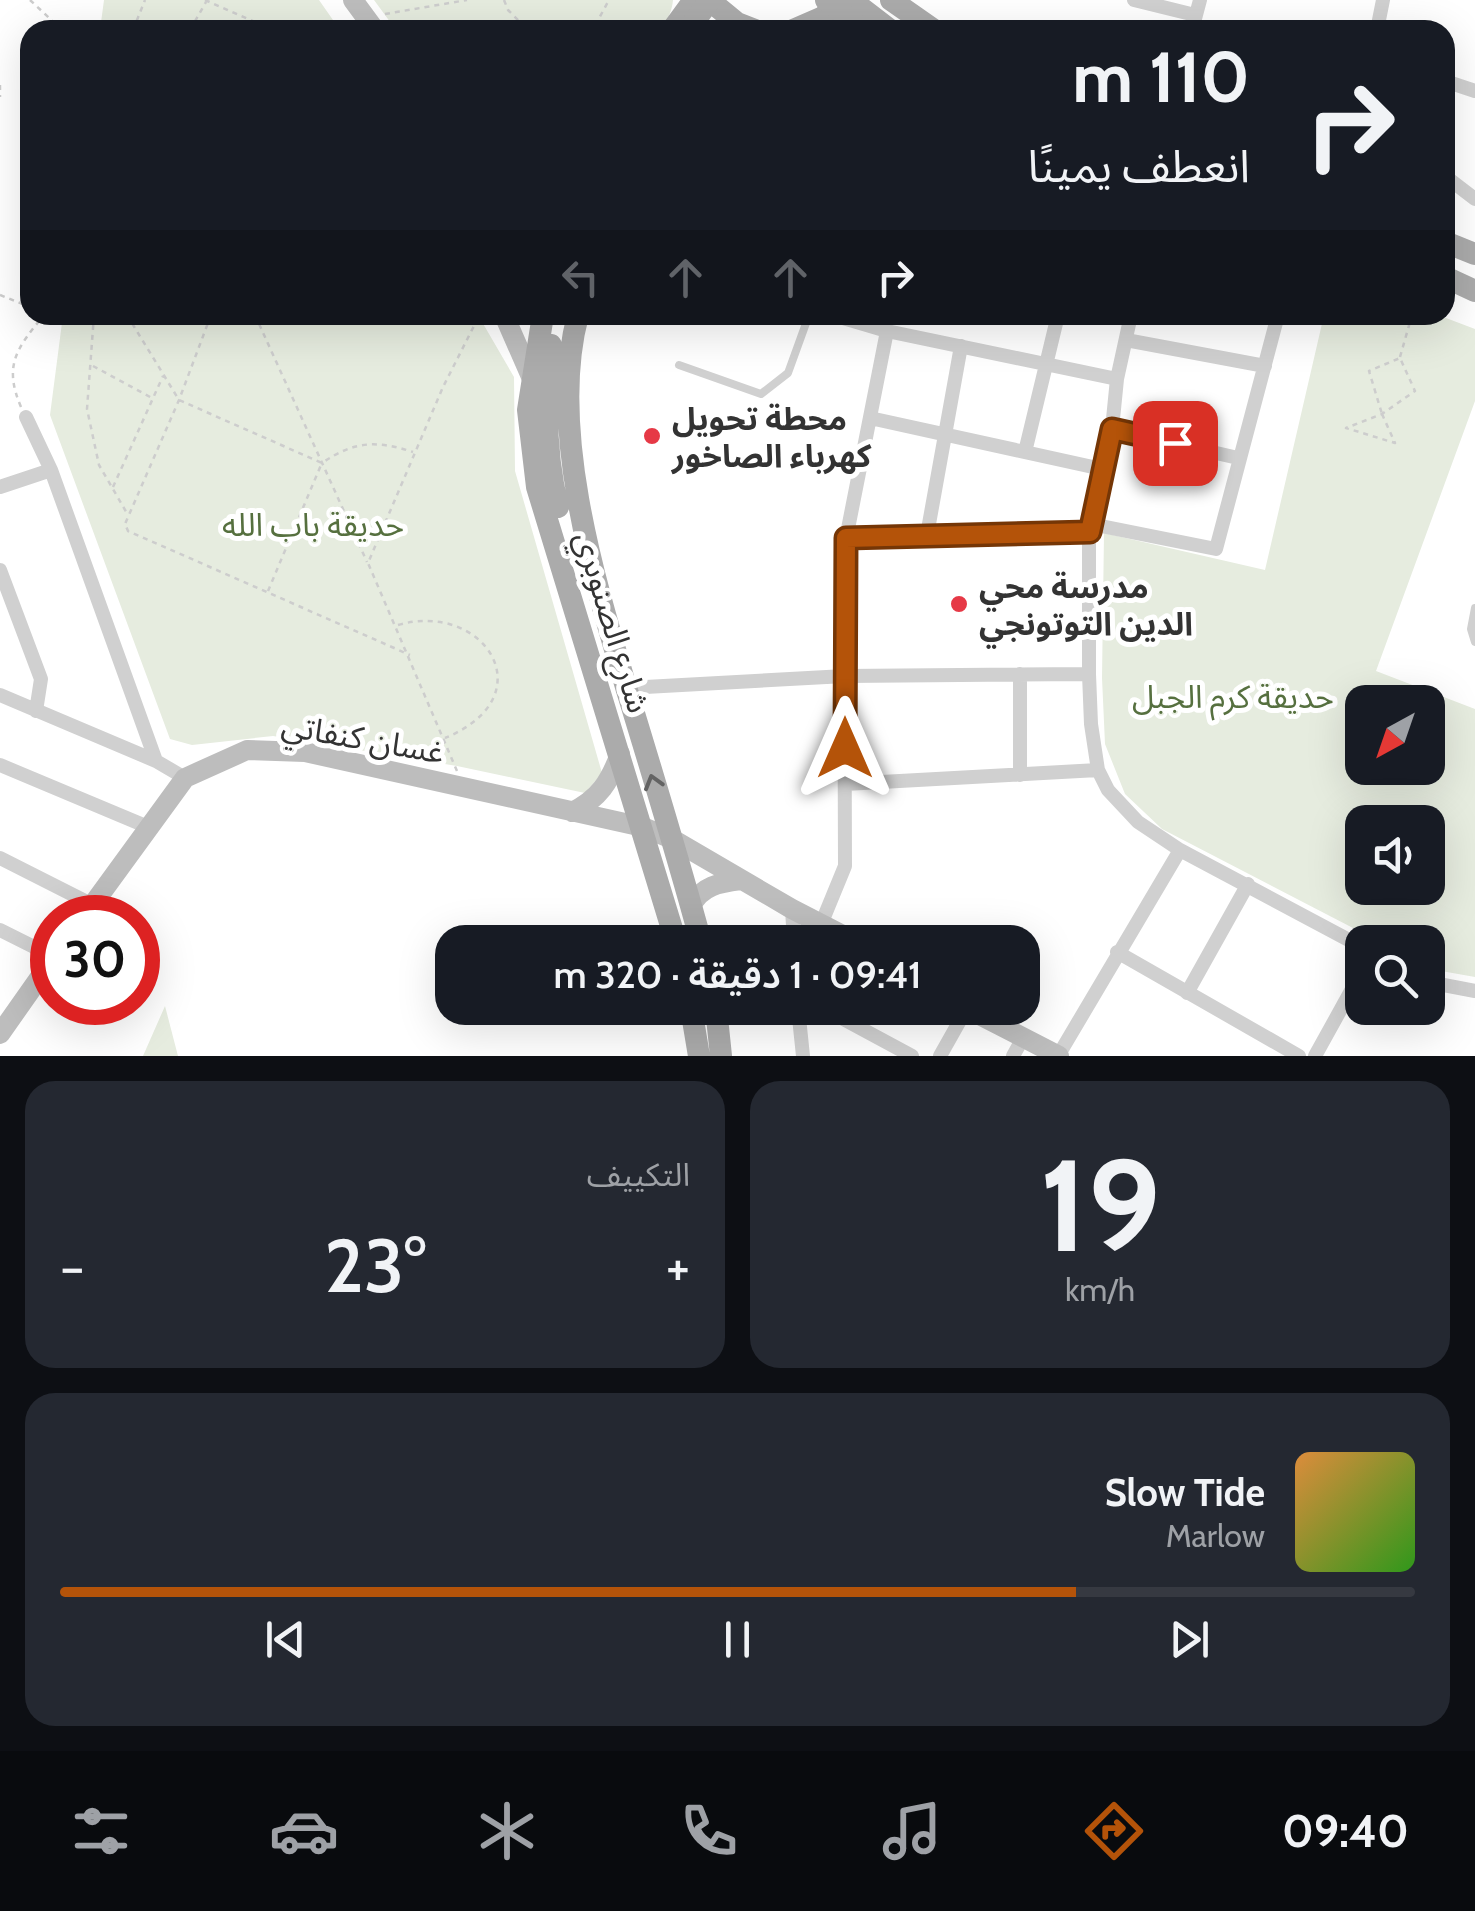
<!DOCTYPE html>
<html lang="ar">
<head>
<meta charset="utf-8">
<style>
  body { margin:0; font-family:Cabin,"Noto Sans Arabic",sans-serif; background:#242831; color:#f1f3f6; direction:rtl; height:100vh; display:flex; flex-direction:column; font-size:38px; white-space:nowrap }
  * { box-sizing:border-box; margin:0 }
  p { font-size:32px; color:#9ea1a6 }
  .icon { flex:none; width:55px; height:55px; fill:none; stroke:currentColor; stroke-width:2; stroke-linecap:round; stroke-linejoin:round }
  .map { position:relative; height:1056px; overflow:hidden; direction:ltr }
  .panel { display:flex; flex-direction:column; gap:25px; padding:25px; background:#0d0f14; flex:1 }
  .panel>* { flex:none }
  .banner { position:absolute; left:20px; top:20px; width:1435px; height:305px; border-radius:30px; box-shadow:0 10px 40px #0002; direction:rtl; background:#171b24; color:#f1f3f6; overflow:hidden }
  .needle { width:65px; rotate:220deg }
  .tools { position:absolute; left:1345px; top:685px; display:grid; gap:20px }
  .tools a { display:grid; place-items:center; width:100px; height:100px; border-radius:20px; background:#171b24; box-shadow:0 10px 40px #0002; font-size:50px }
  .speed { position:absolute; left:30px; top:895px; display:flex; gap:20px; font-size:50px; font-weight:700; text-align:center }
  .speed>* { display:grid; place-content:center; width:130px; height:130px; border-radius:50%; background:#171b24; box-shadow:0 10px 40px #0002; line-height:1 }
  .speed .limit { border:15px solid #d22; background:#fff; color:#111 }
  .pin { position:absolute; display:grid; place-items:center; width:85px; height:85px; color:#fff; margin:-42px; border-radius:20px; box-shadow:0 5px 15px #0006 }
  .me { position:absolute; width:110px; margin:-55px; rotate:0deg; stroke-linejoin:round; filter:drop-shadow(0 0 8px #0008) }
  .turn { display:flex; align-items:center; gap:35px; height:210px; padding:0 40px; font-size:45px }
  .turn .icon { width:130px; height:130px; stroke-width:2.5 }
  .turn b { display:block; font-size:70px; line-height:85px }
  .lanes { display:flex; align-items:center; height:95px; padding:0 40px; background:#0003; justify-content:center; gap:50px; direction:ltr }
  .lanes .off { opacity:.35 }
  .big { font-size:75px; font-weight:600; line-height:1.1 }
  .panel .card { flex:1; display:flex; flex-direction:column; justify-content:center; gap:15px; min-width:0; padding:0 35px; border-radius:30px; background:#242831 }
  .panel .dial { align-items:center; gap:0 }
  .dial b { font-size:130px; line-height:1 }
  .song { display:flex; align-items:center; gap:30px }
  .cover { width:120px; height:120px; border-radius:15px; background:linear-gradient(135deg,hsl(30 70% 55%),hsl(110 70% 35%)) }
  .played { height:10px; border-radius:5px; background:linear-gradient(90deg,#b45309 75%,#363941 75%) }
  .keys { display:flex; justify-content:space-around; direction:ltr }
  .heat { display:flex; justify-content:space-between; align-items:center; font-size:55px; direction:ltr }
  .panel .tiles { flex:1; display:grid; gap:25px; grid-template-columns:1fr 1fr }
  .card:last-child { grid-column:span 2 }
  .trip { position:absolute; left:435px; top:925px; width:605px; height:100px; border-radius:30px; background:#171b24; box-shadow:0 10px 40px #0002; font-weight:600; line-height:100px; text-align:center; direction:rtl }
  .menu { display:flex; height:160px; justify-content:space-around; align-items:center; background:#090b0e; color:#9ea1a6 }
  .menu .icon { width:70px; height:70px }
  .menu .current { color:#b45309 }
  .menu b { font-size:45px; color:#f1f3f6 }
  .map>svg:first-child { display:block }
  .green { fill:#e6ecdf; fill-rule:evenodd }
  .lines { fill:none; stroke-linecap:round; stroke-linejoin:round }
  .path { stroke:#cdcdcd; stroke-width:2.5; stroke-dasharray:5 5; stroke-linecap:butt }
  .lane { stroke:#d0d0d0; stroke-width:8 }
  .street { stroke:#d0d0d0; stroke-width:14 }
  .secondary { stroke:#bdbdbd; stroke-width:20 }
  .primary { stroke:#ababab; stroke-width:22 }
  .primary-bridge { stroke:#ababab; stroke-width:22 }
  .oneway { stroke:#636363 }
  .route-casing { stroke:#753606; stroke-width:25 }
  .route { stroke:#b45309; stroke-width:18 }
  .poi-dot { fill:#e63946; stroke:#fff; stroke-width:4 }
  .labels { text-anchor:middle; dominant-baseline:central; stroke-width:10; stroke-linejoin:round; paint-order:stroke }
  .poi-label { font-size:32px; font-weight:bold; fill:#333; stroke:#fff; text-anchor:start }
  .park-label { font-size:32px; fill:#56703f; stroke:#fff }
  .street-label { font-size:32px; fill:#333; stroke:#fff }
</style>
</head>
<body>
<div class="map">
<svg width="1475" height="1056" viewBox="0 0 1475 1056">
  <rect width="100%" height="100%" fill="#fff"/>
  <path class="green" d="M104,0H319L340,30H100Z
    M374,0H673C672,12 667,20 661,30H396Z
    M63,315H478L514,377L515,471L602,773L585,793L457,766L273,736L192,745L170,739L50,415Z
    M1324,315H1438L1475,329V401L1376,671L1475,709V977L1430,969L1428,942H1380L1162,829L1125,794L1105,744L1102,678L1104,533L1265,570ZM1362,702H1428V768H1362ZM1362,822H1428V888H1362Z
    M165,1006L178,1056H143Z"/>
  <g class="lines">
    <path class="path" d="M30,0L62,30
      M205,0L273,30
      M504,0L508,10L528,30
      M385,14L467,0
      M133,30L145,0
      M190,30L206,2
      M329,30L332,20
      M586,30L597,22L609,0
      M0,85V97
      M0,295L30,307
      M94,315L87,409L99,465L128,515
      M127,315L179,400L322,463C354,441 376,440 413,452
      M211,315L179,400L125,524L128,531L410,655
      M255,315L367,562
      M1400,357L1412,315
      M93,366L152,398
      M21,407C3,365 17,348 44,315
      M1382,414L1395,443L1346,428L1382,414L1415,391L1400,358L1369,371L1382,414
      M113,487L163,376
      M268,591L321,465
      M398,625C484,600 547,696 445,738
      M457,771L368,563L443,387L479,316L473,315"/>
    <path class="lane" d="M679,365L761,394L788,373L809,315
      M1475,608L1471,629L1475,642"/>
    <path class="street" d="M1134,0L1195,15
      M1192,30L1200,0
      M1377,30L1383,0
      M1445,81L1475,91
      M1445,176L1475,199
      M833,315L887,331L1117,379
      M1131,315L1117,379L1112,429L1089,532V674L1091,724L1098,770L1108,790L1138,822L1180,850L1362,947
      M1126,340L1265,366
      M26,417L51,470L156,761L185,778
      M870,418L1102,469
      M1112,429L1238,458
      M1025,452L1058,315
      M0,487L51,470
      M1091,524L1216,549L1278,315
      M927,535L961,346
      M846,538L1089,532
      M0,570L41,679L36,711
      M627,688L845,676L1089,674
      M0,695L156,761
      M0,765L148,827
      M1020,775V674
      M845,784L1098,770
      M0,858L93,905
      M792,909L794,942
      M822,922L845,866L844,549L887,331
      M0,930L52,956
      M1117,952L1299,1056
      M1428,982L1475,991
      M1187,993L1248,884
      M798,1008L803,1056
      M823,1008L912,1056
      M940,1056L967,1008
      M1013,1056L1023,1038
      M1058,1056L1180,850
      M1315,1056L1362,971"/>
    <path class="secondary" d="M353,0L375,30
      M504,315L532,379
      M572,812C599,799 610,781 620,754
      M691,906C702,885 720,883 742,880
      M83,918L185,778L247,750L305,752L643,827L672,839L792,909L856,942
      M966,1008L1059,1056
      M0,1034L52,960"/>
    <path class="primary" d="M709,0L737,23L755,30
      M851,0L890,30
      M891,0L934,30
      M672,30L694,0
      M793,30L823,17L841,0
      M1445,242L1475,254
      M1445,277L1475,291
      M543,315L528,410L537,487L676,942
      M578,315C548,427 594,579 626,687C652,772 678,857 701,942
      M551,345C545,398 545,456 558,507
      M691,1008L699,1056
      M716,1008L721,1056"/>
    <path class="primary-bridge" d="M826,0L863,30
      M688,30L710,0"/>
  </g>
  <defs><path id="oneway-chevron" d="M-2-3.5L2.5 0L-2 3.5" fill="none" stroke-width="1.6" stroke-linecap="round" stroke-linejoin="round" transform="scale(2.5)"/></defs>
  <use class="oneway" href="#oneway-chevron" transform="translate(653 782) rotate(-106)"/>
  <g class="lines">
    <defs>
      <path id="route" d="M845,748L846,538L1090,532L1112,429L1175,443"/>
    </defs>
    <use href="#route" class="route-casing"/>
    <use href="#route" class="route"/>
  </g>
  <g class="poi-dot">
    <circle cx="652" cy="436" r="10"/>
    <circle cx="959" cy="604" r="10"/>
  </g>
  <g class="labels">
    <g class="poi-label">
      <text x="672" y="418">محطة تحويل<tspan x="672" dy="37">كهرباء الصاخور</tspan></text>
      <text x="979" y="586">مدرسة محي<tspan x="979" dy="37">الدين التوتونجي</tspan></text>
    </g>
    <g class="park-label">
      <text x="313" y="524">حديقة باب الله</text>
      <text x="1233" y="696">حديقة كرم الجبل</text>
    </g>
    <g class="street-label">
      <text transform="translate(613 622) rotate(73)">شارع الصنوبري</text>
      <text transform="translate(363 738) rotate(10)">غسان كنفاتي</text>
    </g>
  </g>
</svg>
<div class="tools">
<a><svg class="needle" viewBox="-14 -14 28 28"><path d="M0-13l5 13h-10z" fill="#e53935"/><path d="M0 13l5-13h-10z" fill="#9ea1a6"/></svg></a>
<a><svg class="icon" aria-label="sound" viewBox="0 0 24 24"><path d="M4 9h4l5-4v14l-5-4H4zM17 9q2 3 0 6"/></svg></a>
<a><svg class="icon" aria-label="search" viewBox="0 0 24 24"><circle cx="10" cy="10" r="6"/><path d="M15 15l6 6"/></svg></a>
</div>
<div class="speed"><div class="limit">30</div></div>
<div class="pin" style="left:1175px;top:443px;background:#d93025"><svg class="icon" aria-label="arrive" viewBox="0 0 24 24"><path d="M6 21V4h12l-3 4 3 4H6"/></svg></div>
<svg class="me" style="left:845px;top:748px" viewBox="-20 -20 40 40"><path d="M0-17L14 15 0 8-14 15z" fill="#b45309" stroke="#fff" stroke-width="4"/></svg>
<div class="trip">09:41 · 1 دقيقة · 320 m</div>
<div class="banner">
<div class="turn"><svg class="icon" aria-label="right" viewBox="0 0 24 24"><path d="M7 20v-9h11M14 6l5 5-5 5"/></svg><div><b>110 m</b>انعطف يمينًا</div></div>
<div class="lanes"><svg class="icon off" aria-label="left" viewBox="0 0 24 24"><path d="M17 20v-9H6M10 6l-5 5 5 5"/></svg><svg class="icon off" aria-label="ahead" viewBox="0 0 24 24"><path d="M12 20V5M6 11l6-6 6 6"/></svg><svg class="icon off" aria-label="ahead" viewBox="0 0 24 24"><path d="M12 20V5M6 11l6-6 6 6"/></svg><svg class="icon" aria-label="right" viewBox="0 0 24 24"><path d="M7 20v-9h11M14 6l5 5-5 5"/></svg></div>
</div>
</div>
<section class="panel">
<div class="tiles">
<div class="card dial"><b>19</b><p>km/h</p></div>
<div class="card"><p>التكييف</p>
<div class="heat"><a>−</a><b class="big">23°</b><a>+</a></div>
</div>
<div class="card">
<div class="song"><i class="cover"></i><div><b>Slow Tide</b><p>Marlow</p></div></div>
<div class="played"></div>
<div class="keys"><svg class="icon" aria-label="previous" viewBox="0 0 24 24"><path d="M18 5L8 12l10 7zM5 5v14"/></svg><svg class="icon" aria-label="pause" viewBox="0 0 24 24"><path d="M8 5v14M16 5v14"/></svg><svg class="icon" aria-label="next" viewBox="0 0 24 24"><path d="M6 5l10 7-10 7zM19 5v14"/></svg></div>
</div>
</div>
</section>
<nav class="menu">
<b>09:40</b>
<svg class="icon current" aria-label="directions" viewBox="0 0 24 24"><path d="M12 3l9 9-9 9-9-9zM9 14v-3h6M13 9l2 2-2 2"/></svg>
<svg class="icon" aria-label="music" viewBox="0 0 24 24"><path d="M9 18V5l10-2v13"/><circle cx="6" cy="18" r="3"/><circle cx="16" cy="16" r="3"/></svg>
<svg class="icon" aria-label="phone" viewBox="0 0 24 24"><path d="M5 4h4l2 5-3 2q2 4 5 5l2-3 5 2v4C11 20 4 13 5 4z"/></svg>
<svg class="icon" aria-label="climate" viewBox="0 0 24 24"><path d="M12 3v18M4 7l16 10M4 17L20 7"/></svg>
<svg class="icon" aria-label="car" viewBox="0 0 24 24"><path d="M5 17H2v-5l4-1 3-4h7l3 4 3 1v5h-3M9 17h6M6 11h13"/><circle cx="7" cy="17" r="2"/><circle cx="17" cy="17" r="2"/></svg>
<svg class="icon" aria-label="filters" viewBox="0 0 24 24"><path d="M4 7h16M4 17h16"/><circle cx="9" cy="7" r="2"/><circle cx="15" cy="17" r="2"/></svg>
</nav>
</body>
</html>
